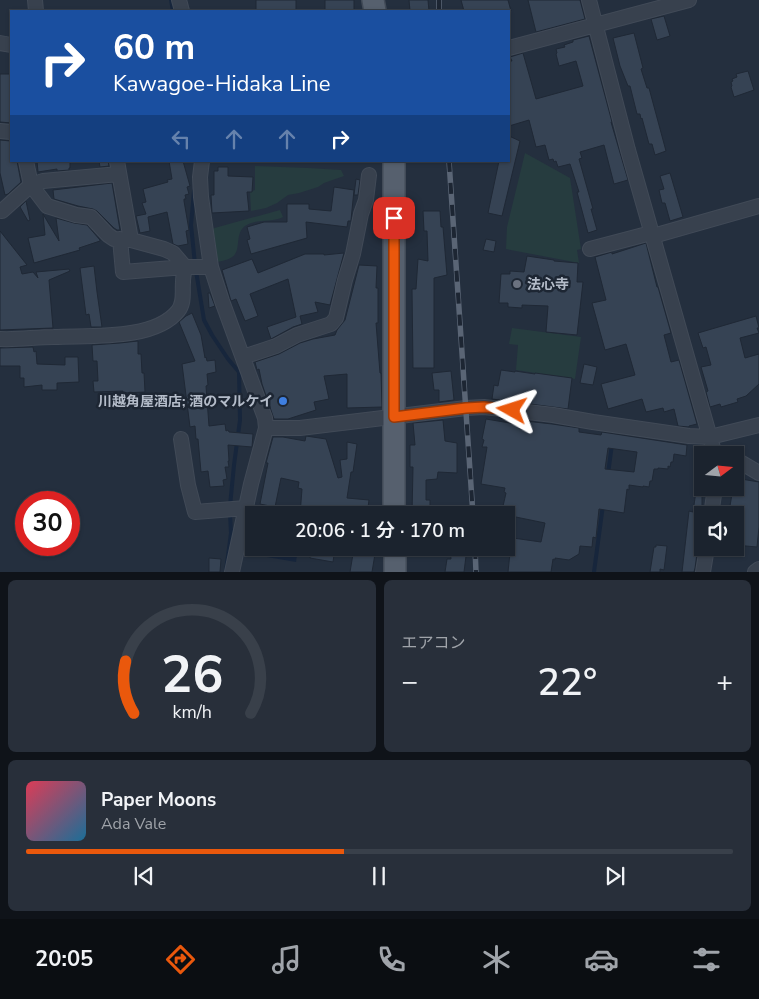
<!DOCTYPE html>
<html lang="ja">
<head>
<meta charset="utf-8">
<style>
  body { margin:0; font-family:"Nunito Sans","Noto Sans JP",sans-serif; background:#282f3a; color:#f1f3f6; height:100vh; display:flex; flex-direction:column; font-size:19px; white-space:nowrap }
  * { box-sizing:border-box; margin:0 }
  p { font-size:16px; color:#a0a4aa }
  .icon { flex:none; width:28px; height:28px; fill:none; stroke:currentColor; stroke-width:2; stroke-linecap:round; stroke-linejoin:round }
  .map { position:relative; height:572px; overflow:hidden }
  .sheet { display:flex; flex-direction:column; gap:8px; padding:8px; background:#0f1319; flex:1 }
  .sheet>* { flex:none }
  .banner { position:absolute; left:10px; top:10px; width:500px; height:152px; border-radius:0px; box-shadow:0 1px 4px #0004,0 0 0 1px #39404a; background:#1a4fa0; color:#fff; overflow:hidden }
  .needle { width:32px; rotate:74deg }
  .fabs { position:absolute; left:694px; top:446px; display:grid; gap:10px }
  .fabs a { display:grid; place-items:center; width:50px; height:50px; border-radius:0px; background:#1b232e; box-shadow:0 1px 4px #0004,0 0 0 1px #39404a; font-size:25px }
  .speed { position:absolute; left:15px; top:491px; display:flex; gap:10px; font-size:25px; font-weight:700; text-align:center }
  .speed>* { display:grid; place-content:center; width:65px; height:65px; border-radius:50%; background:#1b232e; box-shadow:0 1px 4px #0004,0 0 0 1px #39404a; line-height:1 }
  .speed .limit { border:8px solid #d22; background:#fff; color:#111 }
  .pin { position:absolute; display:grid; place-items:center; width:42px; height:42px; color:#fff; margin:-21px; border-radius:10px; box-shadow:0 2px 8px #0006 }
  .me { position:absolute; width:55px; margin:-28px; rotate:276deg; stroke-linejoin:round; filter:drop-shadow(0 0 4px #0008) }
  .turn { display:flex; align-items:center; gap:18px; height:105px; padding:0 20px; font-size:22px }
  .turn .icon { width:65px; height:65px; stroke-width:2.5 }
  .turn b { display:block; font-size:35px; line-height:42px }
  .lanes { display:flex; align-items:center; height:48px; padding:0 20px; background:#0003; justify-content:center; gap:25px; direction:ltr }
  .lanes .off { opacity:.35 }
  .big { font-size:38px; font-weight:600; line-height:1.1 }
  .sheet .card { flex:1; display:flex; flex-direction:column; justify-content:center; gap:8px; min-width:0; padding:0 18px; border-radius:8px; background:#282f3a }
  .sheet .dial { align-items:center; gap:0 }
  .dial svg { height:130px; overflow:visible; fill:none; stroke:#39404a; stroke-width:7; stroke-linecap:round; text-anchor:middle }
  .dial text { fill:#f1f3f6; stroke:none }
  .song { display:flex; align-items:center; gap:15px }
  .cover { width:60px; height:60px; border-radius:8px; background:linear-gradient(135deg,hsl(350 70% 55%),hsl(200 70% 35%)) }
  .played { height:5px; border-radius:2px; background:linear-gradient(90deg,#ea580c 45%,#39404a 45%) }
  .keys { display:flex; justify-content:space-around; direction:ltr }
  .heat { display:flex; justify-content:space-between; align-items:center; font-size:28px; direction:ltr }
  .sheet .tiles { flex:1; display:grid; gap:8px; grid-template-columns:1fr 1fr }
  .card:last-child { grid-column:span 2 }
  .trip { position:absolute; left:245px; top:506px; width:270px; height:50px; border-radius:0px; background:#1b232e; box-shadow:0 1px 4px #0004,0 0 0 1px #39404a; font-weight:600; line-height:50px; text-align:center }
  .dock { display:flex; height:80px; justify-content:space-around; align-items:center; background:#0b0e12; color:#a0a4aa }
  .dock .icon { width:35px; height:35px }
  .dock .active { color:#ea580c }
  .dock b { font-size:22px; color:#f1f3f6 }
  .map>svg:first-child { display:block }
  .green { fill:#263c3f }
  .water { fill:#17263c }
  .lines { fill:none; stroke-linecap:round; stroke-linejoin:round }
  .stream { stroke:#17263c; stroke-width:4 }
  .building { fill:#364354; stroke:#1f2835; fill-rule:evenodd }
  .street-casing { stroke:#414a57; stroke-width:16 }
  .primary-casing { stroke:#414a57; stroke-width:24 }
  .street { stroke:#38414e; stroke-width:14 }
  .primary { stroke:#56606e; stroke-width:21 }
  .rail-casing { stroke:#5a6575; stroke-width:5.5 }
  .rail { stroke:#1d2633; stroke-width:4; stroke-dasharray:11; stroke-linecap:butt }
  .route-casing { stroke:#983908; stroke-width:12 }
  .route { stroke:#ea580c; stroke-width:9 }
  .worship-dot { fill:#6b7280; stroke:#1d2633; stroke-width:2 }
  .shop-dot { fill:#3f7fe0; stroke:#1d2633; stroke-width:2 }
  .labels { text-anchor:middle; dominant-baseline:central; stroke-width:5; stroke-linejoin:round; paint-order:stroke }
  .poi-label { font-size:14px; font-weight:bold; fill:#b4bcc9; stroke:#1d2633; text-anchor:start }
</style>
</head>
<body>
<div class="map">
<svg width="759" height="572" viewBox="0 0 759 572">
  <rect width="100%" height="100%" fill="#242f3e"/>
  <path class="green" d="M525,153L570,178L581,249L577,250L579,263L506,249L507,227Z
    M255,166L308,168L341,170L344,176L324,183L318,187L299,193L288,195L277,203L266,208L251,211L250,192L255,190Z
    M280,210L283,217C272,223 256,218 245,226C234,234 242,251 232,257C228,260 222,261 217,262L211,229Z
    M512,328L581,337L575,379L516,370L518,345L509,344Z"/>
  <path class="water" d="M253,535H254V548H298L296,562L249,554Z"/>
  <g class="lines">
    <path class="stream" d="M171,0L173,11
      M194,191L191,225L195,264
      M196,271L204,320L212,335L228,359L239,372L240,420L234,465L230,506
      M608,474L612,444
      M226,571L231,533L230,513
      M594,572L603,505"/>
  </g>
  <path class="building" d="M256,0H296V11H256Z
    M325,0H354V10H325Z
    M409,0H428L429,11H410Z
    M461,0H508L511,11H464Z
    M528,0H580L585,19L536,32Z
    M664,16L670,36L657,40L651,19Z
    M634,33L643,68L641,69L647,88H649L666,151L655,155L652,144H649L642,118L641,119L640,114H637L630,86H628L620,66L613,38Z
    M589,36L612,122H611L628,180L614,184L604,145L580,152L582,158L579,159L593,209H591L597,230L588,233L577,192H579L570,164L558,167L556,161L554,162L553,159L549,160L545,145L536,147L529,120L509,126V61H512L510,57L523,53L536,99L583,86L576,61L559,66L556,54L557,53L556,49L565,47L564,45L573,42V40Z
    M748,71L754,90L734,97L731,87L732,86L731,82L733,81L732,79L737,77L736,74Z
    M0,74H11V123L0,122Z
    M509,136L520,141L502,216L488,213L499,161H509Z
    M0,140L11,141V161H17L21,182L8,194L5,195L0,173Z
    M37,161H70V168H69V170L57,171V169L38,172Z
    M99,161H108L109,166L100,167Z
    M169,161H183L190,186L187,187L189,194L185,195L186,199H184V201L189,230L186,231L188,244L178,246L173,244L167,212L148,217L150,231L140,233L136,216L146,214L142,203L146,202L143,189L168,182L167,180L172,179Z
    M218,167H228V176L253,177L252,192H247L249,211L212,213L211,195H214V171H218Z
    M670,173L683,217L670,221L665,203H662L659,190L664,189L660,176Z
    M356,179L360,180L358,195H354Z
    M112,183L120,230H117L114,228L97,211L93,209L78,206L54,199L53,190Z
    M334,187L354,190L351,220V221H348L347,227L306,222L307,238L251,254L247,240L250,239L247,227L264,222H287V204H309V209L331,211Z
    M26,201L30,220L28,221L20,207Z
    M423,211H440L441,227H443L447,275L434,278V368H413L412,289H416L418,259L428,261L427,231H424Z
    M43,214L59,241L56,218L74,223L87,225L100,240V241L79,248L80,250L34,263L28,238L45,235Z
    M0,231L27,265L20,267L22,274L33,272L38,278L36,272L69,269L70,271L49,280L53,328L0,330Z
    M486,239L496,241L494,252L483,250Z
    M646,243L657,287H658L671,333L664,335L671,362L679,360L697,424L689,426V427L678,426L674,409L664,412L663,408L646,412L642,399L608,409L601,384L635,375L626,344L605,350L592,303L606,300L595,257L612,252V254Z
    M344,253L330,305L315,302L318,312L300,316L302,324L293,327L271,339L267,327L296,317L288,279L250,294L258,316L245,321L236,299L231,301L222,270L252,259L258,273L305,254H324V255Z
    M527,256L554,260V261L578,263L577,282H583L577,335L546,332L548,306L522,305V308L508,307V303H499L501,274H510V271L524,272Z
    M359,265L377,266L376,288H378V323H376L380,373H381L382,407L347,408V374L324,376L329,399L314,402L316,410L288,419H274L262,384L259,369L257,370L255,362L279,354L300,343L313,339L335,335L337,330L345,320Z
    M94,266L97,292L102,327H91L89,314L86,315L80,268Z
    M208,293H210L215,306L209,308Z
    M192,313L201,335L205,358L206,357L207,361L215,360L216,372L207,374L208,385L206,386L209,426L225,424L226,431L228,430L229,432L253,434L252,447L228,445L229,461H228L229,467H225L227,479L223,480L224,486L210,487L208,471L201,472L198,439H196L195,426L190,427L182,364L195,361L179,322L186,316Z
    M756,316L759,328H757L759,333L740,338L745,358L759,354V384L746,396L737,399L738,402L721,407L720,404L710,407L706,392L708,391L701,367L711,365L706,347L703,348L698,333Z
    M138,341V354H141L142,373H144L145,392L123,393V391L94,392L93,381H98L97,361H93L92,345L120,343Z
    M33,347L34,352L36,351L37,364L65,365V357H78L79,382L57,383V390H42V385L24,387V378H20V366H0V348Z
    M584,364L597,367L593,385L580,383Z
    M501,370L515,372V371L535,374V373L572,378L568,409L492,399L494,385L498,386Z
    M451,371L454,400L439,402V390H434L432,373Z
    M486,419L516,424V420L552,424L579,428V432L601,435L602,432L687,445L686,456L674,454L673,462H671L670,467L668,466V469L658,468V469H654L652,481H650L649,487L643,486V487L629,485V490L627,489L624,513L599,509L596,538L593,537L592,547L580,546L579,554L569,560L555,558V560L553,559L551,572H508L510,553H507L506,537L541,542L545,523L506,515H501L506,493L504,492L505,488L481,484L487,447H482L484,440L482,439ZM608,448L637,452L634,472L605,469Z
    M443,420L445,441L457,443V473L438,472L437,479L426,480V500H430V515H412L413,467H410V445H415L413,423Z
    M306,436L326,439L338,478L342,477L340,460L347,459V442L357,444L353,472H351L347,498L369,500L367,515H300L302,489L298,488L299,482L281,478L275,507L260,504L268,463H266L273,437H283L305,441Z
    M735,478L759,482V527L757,547L735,545V513L729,512L733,488H735Z
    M696,491H702V517L695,568L694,572H682L689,511L693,512Z
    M656,545L667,546L664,570L660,569V572H650L654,547H656Z
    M311,548H335L333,562L310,558Z
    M354,548H376L372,572H350Z
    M450,548H465L466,556L464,572H445L447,559H451Z
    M209,558L221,559L220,572H209Z"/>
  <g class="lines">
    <defs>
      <path id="street" d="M35,0L36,11
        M179,0L182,11
        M589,0L628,150L715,455
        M0,43L11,45
        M509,48L689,0
        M0,131L11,132
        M26,161L31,185L47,206L76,215L91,217L108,235L114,239L131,240L164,249L173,253L185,267
        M117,161L131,240
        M202,161L200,177L201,197L211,267L222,301L265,418L266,428L251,484L232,572
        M2,211L31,185L43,181L119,174
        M653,236L759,206
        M120,239L123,272L185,267
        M590,249L651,233
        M0,339C18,340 36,337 54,337C88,335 154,341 178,311C185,302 182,292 183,282C183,277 184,272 185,267H211
        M243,357L276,346L297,335L331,324L336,318L345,280L353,254L361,214L366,200L369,175
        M266,428H300L466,408L484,407L553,415L593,422L689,436L710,437L759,425
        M181,439L188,485L195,512L246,508
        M735,459L759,473
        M711,515L715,488
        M703,572L707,548
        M755,572L759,569"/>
      <path id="primary" d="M373,0L375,11
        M394,161V515
        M395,548V572"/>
    </defs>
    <use href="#street" class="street-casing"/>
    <use href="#primary" class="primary-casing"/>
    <use href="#street" class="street"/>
    <use href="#primary" class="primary"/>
    <defs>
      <path id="rail" d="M439,0V11
        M449,161L473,515
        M475,548L476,572"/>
    </defs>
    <use href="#rail" class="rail-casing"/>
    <use href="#rail" class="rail"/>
  </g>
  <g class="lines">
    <defs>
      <path id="route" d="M394,218V417L466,408L484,407L512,410"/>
    </defs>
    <use href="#route" class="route-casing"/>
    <use href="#route" class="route"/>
  </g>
  <circle class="worship-dot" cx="517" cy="284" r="5"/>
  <circle class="shop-dot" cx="283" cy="401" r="5"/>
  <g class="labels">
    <g class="poi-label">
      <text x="527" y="284">法心寺</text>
      <text x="273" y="401" text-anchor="end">川越角屋酒店; 酒のマルケイ</text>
    </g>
  </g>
</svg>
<div class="fabs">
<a><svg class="needle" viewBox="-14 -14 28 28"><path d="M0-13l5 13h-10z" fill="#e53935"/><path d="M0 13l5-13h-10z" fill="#a0a4aa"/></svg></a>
<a><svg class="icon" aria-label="sound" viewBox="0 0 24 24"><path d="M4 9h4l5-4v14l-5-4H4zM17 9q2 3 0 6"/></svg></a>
</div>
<div class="speed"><div class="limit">30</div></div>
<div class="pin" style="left:394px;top:218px;background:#d93025"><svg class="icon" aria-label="arrive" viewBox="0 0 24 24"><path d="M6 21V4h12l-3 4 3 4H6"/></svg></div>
<svg class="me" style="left:512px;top:410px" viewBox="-20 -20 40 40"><path d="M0-17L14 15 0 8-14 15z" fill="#ea580c" stroke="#fff" stroke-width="4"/></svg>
<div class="trip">20:06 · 1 分 · 170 m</div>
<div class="banner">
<div class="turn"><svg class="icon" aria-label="right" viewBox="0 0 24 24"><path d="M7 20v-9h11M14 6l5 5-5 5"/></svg><div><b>60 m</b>Kawagoe-Hidaka Line</div></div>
<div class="lanes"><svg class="icon off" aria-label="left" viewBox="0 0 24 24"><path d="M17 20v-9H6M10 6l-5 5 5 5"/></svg><svg class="icon off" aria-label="ahead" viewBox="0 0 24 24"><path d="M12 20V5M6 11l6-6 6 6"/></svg><svg class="icon off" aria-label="ahead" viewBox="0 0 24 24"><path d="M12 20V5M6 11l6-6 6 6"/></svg><svg class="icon" aria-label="right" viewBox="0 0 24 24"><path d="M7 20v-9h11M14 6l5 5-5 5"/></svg></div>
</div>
</div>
<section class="sheet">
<div class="tiles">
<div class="card dial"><svg viewBox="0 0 100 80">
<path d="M14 69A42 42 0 1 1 86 69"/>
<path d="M14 69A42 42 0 0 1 9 37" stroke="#ea580c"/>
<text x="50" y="56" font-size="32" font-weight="700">26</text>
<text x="50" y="72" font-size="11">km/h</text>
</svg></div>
<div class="card"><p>エアコン</p>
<div class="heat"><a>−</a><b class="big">22°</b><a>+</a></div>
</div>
<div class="card">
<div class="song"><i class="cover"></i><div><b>Paper Moons</b><p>Ada Vale</p></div></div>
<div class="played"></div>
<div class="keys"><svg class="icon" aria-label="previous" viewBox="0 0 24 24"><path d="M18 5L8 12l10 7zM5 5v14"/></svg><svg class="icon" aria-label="pause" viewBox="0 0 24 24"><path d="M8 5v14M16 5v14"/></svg><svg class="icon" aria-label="next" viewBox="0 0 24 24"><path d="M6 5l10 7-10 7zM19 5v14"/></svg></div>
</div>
</div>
</section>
<nav class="dock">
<b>20:05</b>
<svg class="icon active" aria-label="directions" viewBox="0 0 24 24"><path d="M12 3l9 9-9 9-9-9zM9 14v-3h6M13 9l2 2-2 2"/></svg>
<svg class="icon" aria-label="music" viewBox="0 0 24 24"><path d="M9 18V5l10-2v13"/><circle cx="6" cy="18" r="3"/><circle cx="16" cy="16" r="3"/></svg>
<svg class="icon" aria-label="phone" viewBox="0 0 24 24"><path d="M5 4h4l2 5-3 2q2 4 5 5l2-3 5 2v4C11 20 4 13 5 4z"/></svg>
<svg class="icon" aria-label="climate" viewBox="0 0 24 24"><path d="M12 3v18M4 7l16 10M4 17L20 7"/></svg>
<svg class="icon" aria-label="car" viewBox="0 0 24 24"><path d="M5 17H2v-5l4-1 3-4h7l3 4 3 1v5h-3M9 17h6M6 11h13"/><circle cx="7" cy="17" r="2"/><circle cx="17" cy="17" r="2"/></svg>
<svg class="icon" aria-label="filters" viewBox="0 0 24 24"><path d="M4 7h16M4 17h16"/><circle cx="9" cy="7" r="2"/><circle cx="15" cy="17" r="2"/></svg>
</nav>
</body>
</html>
